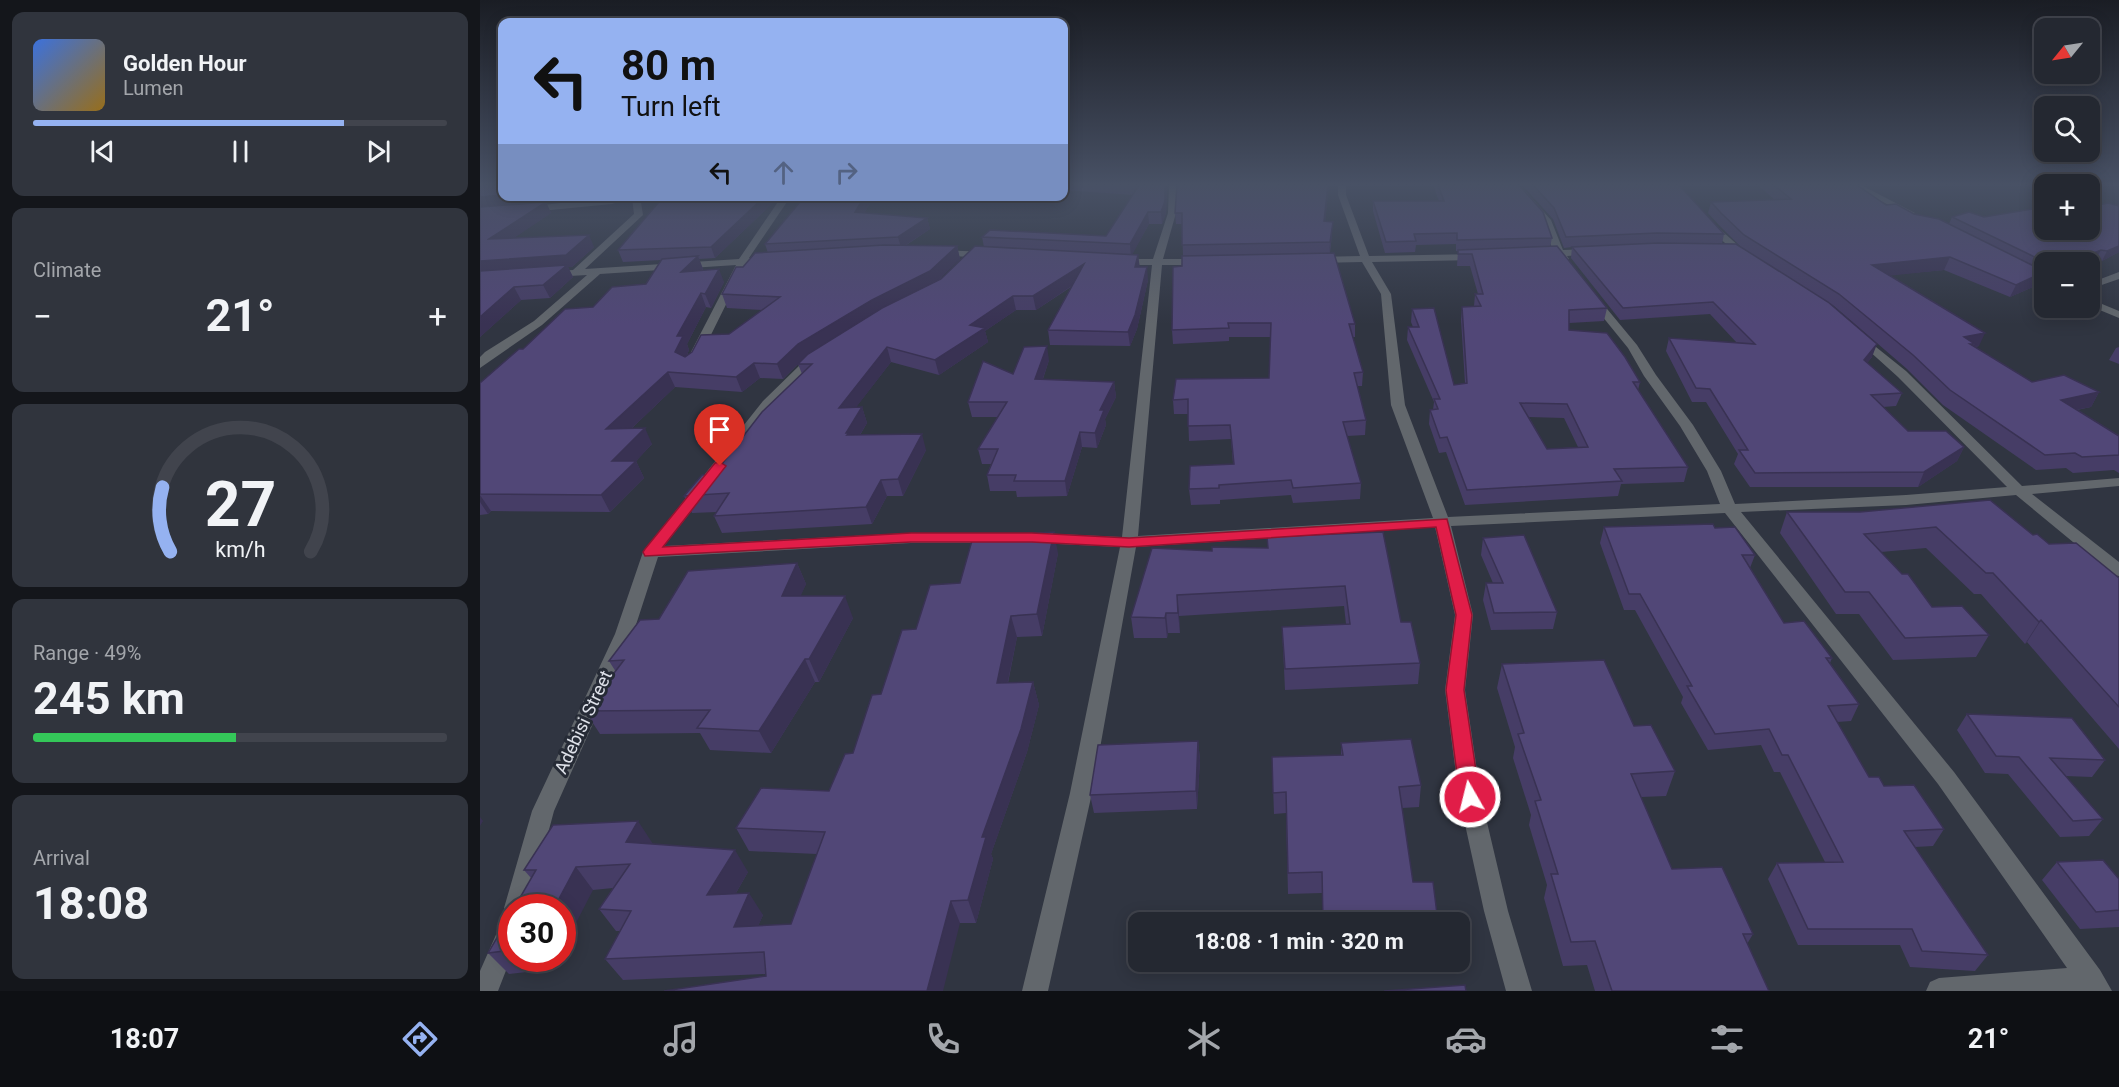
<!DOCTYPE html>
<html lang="en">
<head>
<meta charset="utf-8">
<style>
  body { margin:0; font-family:Roboto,sans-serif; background:#30343d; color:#f1f3f6; height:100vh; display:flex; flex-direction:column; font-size:22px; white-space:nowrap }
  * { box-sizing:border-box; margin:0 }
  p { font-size:20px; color:#a3a6ab }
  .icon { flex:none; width:33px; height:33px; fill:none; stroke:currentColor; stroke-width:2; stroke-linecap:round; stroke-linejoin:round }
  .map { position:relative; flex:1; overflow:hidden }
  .panel { display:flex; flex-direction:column; gap:12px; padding:12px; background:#14161b; width:480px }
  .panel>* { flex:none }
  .banner { position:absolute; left:18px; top:18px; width:570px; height:183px; border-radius:12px; box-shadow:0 3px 15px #0003,0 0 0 2px #41444d; background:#95b2f1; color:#111; overflow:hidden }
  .needle { width:39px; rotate:240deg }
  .buttons { position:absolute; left:1554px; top:18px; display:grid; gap:12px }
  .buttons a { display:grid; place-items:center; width:66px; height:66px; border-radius:12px; background:#242831; box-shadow:0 3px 15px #0003,0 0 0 2px #41444d; font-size:30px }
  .speed { position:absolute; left:18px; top:894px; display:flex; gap:12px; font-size:30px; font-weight:700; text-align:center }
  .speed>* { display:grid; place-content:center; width:78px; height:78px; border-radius:50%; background:#242831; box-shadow:0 3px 15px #0003,0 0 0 2px #41444d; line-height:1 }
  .speed .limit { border:9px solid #d22; background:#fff; color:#111 }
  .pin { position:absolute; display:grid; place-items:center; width:51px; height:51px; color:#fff; margin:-62px -26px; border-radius:50% 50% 50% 0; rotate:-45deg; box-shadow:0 0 6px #0007 }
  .pin .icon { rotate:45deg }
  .me { position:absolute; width:66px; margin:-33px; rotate:352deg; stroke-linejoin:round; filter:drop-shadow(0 0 4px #0008) }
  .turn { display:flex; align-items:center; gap:21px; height:126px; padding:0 24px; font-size:27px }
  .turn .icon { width:78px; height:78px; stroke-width:2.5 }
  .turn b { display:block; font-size:42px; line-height:51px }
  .lanes { display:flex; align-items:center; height:57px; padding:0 24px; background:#0003; justify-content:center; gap:30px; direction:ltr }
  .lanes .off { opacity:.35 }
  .big { font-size:45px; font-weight:700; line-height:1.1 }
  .panel .widget { flex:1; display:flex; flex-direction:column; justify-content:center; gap:9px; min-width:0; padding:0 21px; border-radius:12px; background:#30343d }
  .panel .dial { align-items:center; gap:0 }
  .dial svg { height:156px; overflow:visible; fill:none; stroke:#41444d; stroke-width:7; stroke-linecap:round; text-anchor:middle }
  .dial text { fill:#f1f3f6; stroke:none }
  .song { display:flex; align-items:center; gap:18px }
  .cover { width:72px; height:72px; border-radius:9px; background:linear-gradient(135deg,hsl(220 70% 55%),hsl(40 70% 35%)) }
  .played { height:6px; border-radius:3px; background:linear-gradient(90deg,#95b2f1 75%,#41444d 75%) }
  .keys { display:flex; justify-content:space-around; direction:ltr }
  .heat { display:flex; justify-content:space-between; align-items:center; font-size:33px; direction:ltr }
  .charge { height:9px; border-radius:4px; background:linear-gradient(90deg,#34c759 49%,#41444d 0) }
  .trip { position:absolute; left:648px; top:912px; width:342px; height:60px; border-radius:12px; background:#242831; box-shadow:0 3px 15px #0003,0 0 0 2px #41444d; font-weight:700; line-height:60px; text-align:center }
  .tab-bar { display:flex; height:96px; justify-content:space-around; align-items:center; background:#0e1014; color:#a3a6ab }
  .tab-bar .icon { width:42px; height:42px }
  .tab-bar .selected { color:#95b2f1 }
  .tab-bar b { font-size:27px; color:#f1f3f6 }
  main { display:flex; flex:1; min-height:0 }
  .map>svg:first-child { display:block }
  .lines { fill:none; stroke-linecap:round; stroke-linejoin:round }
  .street { fill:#62676c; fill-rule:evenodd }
  .wall { fill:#463d66; fill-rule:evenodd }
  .shaded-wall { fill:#393253 }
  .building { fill:#514777; stroke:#393253; stroke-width:1.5; fill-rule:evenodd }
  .route { fill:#e11d48; stroke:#92132f; stroke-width:1.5 }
  .labels { text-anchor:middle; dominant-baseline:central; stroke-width:6; stroke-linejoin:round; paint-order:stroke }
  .street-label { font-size:18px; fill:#dee1e9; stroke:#262b36 }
</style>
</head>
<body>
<main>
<section class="panel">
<div class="widget">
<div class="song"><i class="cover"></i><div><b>Golden Hour</b><p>Lumen</p></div></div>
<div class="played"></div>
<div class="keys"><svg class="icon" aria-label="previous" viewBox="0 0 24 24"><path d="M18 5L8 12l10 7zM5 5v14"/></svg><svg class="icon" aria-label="pause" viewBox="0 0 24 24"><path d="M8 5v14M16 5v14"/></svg><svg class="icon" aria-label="next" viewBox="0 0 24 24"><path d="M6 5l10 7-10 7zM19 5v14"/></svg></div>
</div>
<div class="widget"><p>Climate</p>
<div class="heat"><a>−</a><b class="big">21°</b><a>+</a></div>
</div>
<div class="widget dial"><svg viewBox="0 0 100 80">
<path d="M14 69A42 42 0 1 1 86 69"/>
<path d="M14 69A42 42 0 0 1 10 36" stroke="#95b2f1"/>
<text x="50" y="56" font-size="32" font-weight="700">27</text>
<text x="50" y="72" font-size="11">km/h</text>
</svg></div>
<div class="widget"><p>Range · 49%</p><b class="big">245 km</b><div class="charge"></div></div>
<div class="widget"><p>Arrival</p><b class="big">18:08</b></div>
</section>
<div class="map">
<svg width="1639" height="991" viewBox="0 0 1639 991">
  <rect width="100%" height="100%" fill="#303541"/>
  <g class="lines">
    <path class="street" d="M689,185H697L696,213L683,259H722L727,262L722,265H682L658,536L953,518L911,405L901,294L882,262L836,263L831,260L836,257L880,256L858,195V185H866V195L889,256L998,254L1003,257L998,260L892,262L911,294L925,405L968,517L1240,504L1227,471L1200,426L1164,376L1148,348L1109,300L1114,297L1118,298L1157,345L1176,375L1213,425L1241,471L1255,504L1426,495L1527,487L1418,377L1377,340L1375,338L1381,335L1426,371L1542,486L1639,478V486L1552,494L1639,562V576L1633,575L1536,495L1426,505L1261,512L1474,772L1620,970L1632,991H1446L1450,982L1459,978L1587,968L1458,784L1245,513L971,526L993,615L985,690L1001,797L1028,911L1052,991H1026L1004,911L979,797L965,690L975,615L955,527L656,547L612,793L568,991H542L590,793L640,547L557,543L549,538L557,533L642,537L672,265H638L633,262L638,259H673L688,213Z
      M1031,185H1040L1071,220L1083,250L1112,249L1117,252L1115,254L1087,256L1089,259L1084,262L1077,256H1058V252L1073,251L1063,221Z
      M1370,185H1381L1435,213L1428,215Z
      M139,196H160L163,215L105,269L259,259L302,196H311L269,258L288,257L293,260L288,263L266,264L221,355H213L211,352L256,265L120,274L62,325L0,368V357L5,352L54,321L107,275L72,277L67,274L68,272L93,270L154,214L152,198L132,204L50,212L46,209L47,207Z
      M1227,223H1233L1269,255V259H1263L1227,227Z
      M459,250L507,252L512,255L507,258L456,255V251Z
      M1639,272V279L1610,289V283Z
      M1610,299L1639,311V318L1610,306Z
      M336,355L342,359L332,367L293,407L184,546L431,533H512L520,538L512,543H431L178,557L153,634L74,811L48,908H32V955L18,991H0V971L26,912L24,908L52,811L135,634L163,552L283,401L324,361Z"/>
  </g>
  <path class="wall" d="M0,185L113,197L66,202L71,213L33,238L114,247L92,267H88L93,277L70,298L41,300L0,337Z
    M584,185H687L686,213L682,224H669L652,254L658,255L659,267L668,280L657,329L650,346L570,345L568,330L591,287L556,310H536L505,331L508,342L459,375L411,362L376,407H382L387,423L380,435L446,450L423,496H407L392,524L242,533L234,516L237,512L212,513L204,496L234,474L322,374L318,364L323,359L303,379L280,378L262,392L195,387L152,428L172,444L156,461L164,478L130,512L11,511L8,514L0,515V383L43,349L113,307L166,284L181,260L143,262L138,250L184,196H300L235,258L219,259L223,269V270L244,282L231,308L226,307L207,344L209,350L207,355L249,334L282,310L247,308L242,294L263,267L288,253L285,244L325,196H395L384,213L447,218L450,229L425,246H477L480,259L458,280L504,247L502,237L626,236L653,195L584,190Z
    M697,185H849L845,221L852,234L850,253L875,324V337H873L883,372L882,386H877L886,420L885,435L867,436L881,483L880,499L813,503L811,495L740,500V504L711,505L709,489L753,464L751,439L709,441L708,414H694L693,400L789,378L791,337H749V341L693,344L692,330L703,256L702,224H696L695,213Z
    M953,185H1039L1072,238L1070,247L1127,308L1124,321L1089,323V330L1160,382L1158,390L1208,467L1204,482L1141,484L1138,496L985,505L966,452L959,453L949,424L950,410H953L954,402L927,340L928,327H933L931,322L932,309L974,385L985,383L981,320L982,307L994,306L995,294H998L990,266H977L978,251H976V244L936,245L935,252L905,253L893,211V201H959ZM1049,417L1084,418L1098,447L1067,449Z
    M1042,185H1199L1244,234L1242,244L1260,246L1238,224L1228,213L1231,202L1295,200L1278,185H1377L1406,205L1469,224L1472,217L1639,252L1622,261L1616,259L1608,262H1564V275L1560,284L1530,297L1464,270L1409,275L1499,346L1495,347L1552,382L1619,392L1611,407L1597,410L1639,436V473L1634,470L1593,473L1586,468L1556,470L1463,405L1427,369L1354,306L1350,303L1392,357L1387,363L1422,393L1416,406L1403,407L1428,431L1484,447L1477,461L1438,487H1270L1254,464L1258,454L1226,402H1212L1186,351L1189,338L1257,343L1230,314L1140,320L1091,258L1092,247L1084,248L1073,219Z
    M1639,347V364L1629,360L1636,348Z
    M569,360L563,379L634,382L636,397L625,419L626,425L617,448L602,447L587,496L537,497L536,491H510L507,475L511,464H502L498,449L518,417H492L488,402L533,374Z
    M1307,512L1553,535L1569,544L1639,578V749L1547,642L1545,644L1501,594H1494L1446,548L1401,552L1452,607L1509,635L1496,657L1413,660L1379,614H1356L1300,533Z
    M1124,527L1235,528L1275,555L1270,568L1304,623L1352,658L1350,663L1379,704L1371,721L1357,722L1389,777L1404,786L1464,829L1453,846L1435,847L1508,955L1495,971L1430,967L1420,945H1318L1288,879L1297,863L1345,862L1300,772H1294L1281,745L1228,750L1201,703L1203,697L1155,610H1144L1120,543Z
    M787,537L921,622L940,663L938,684L805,690L802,627L866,624L864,606L699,616L700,633H688L687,638H654L651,617L732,551L788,548Z
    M1003,538L1077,612L1073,629L1011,630L1003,600L1006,583H1013L1001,555Z
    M578,553L562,636L537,637L528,683L553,682L559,705L547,752L511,854L513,859L496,923H480L286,976V974L143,980L125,959L140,931H136L119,909L133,888L113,890L51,878L44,870L173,844L268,872L256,893L283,915L278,926L311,924L337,854L269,851L256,828L349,791L373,753L401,694L436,629L480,583Z
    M317,563L326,584L320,596L373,618L339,682H335L291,753L230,750L220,733L120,734L105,711L136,672L129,661L179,619Z
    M1022,664L1154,726L1195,771L1186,796L1161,797L1192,869L1273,934L1267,944L1289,991H1115L1107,965L1083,966L1064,898L1067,885L1049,825L1051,815L1033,758L1035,747L1017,688Z
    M1487,714L1625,760L1612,777L1585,776L1623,819L1609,836L1580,837L1528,774L1505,773L1477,730Z
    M718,741L720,760L717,809L614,813L610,795Z
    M861,743L941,785L939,807L922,808L933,882L958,922H842V893L808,894L806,813L794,814L792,757L861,755Z
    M1577,862L1639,879V927L1600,929L1562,880Z
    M32,912V958H78L73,969L29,974L8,953Z
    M842,962H958L957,969L842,967Z"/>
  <path class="shaded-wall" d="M685,185H687L686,213L682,224L681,212Z
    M848,185H849L844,233V221Z
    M22,195V196H114L113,197L66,202L71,213L15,251L9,239L0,208V197Z
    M285,196H300L235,258L231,247Z
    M385,196H395L378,223L375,212Z
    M668,212L669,224L651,257L650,244Z
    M447,218L450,229L421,248L418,237Z
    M853,222L852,234L849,254L850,242Z
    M109,235L114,247L92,267H88L93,277L70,298L63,285L0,273V261Z
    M477,246L480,259L454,284L323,359L303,379L297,364L318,344Z
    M1639,246V252L1622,261L1627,251Z
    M1621,250L1616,259L1608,262H1591Z
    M658,255L660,268L655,267Z
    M218,256L223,269L207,285L201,272Z
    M1470,257L1464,270L1388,278L1392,265Z
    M604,264L605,277L556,310L553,296Z
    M667,267L668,280L657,329L650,346L648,332Z
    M239,269L244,282L231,308L225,294Z
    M1564,272L1560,284L1530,297L1536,285Z
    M34,287L41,300L0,337V317Z
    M221,293L226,307L207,344L209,350L202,367L195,352L197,336Z
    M533,296L536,310L505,331L508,342L459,375L455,360L490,325Z
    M1505,333L1499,346L1493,347L1495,344L1484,337Z
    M1397,344L1392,357L1379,373L1384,360Z
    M567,346L569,360L558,393L555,379Z
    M407,347L411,362L364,423L359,408Z
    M274,363L280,378L262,392L256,377Z
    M188,372L195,387L134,445L126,429Z
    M634,382L636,397L625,419L626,425L617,448L615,433L620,410Z
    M1619,392L1611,407L1573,414L1581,400Z
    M382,407L387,423L373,446L366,433Z
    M165,428L172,444L156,461L164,478L130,512L121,495L132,461Z
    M600,432L602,447L587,496L585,481Z
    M442,434L446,450L423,496L418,479Z
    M1484,447L1477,461L1438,487L1444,472Z
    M401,480L407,496L392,524L386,507Z
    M0,495L11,511L8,514L0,502Z
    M574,532L578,553L562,636L557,614Z
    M317,563L326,584L311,618L302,596Z
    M697,595L699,616L700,633L698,613Z
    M365,596L373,618L339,682L329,659Z
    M686,613L688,633L687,638L685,618Z
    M531,616L537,637L523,705L517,683Z
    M1561,620L1547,642L1545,644L1559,622Z
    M325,659L335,682L291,753L279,731Z
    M553,682L559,705L547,752L511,854L513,859L496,923L488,900L502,837Z
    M718,741L720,760L717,809L716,791Z
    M0,817L3,821L0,826Z
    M158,821L173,844L162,864L146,842Z
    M255,850L268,872L242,917L227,895Z
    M96,867L113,890L82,950V908H74Z
    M269,893L283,915L268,949L254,927Z
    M471,901L480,923L463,991H447Z
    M63,958H78L73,969Z"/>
  <path class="building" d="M0,185H22V195L0,197Z
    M659,185H685V201L681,212H668L650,244L502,237L510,230L626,236Z
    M697,185H848L844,221L853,222L850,242L702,245V213H695Z
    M958,185H1039L1063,212L1072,238L977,240V233L934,234L936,241L906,242L893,201H964Z
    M1053,185H1199L1244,234L1177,233L1086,237L1074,208Z
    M1294,185H1377L1406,205L1416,204L1434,214L1459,219L1564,271V272L1536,285L1470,257L1392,265L1505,333L1484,337L1495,344H1490L1552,382L1584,375L1619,392L1581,400L1639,436V455L1602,457L1595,453L1565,455L1470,390L1433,355L1359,294L1264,235L1241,213L1231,202L1311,199Z
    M184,196H285L231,247L138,250Z
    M325,196H385L375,212L447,218L418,237L285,244Z
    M66,202L9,239L109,235L86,255L0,261V207Z
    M1628,203L1639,206V246L1627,251L1621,250L1591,262H1565L1472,217L1489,212L1504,217L1564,207V230H1610V207Z
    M1178,243L1256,244L1348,302L1397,344L1384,360L1422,393L1391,395L1428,431H1466L1484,447L1444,472L1275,473L1259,450H1268L1230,389L1216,388L1189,338L1275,344L1233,302L1143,308L1092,247Z
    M404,245L477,246L450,271L392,300L318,344L297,364L274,363L256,377L188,372L126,429L165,428L132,461H156L121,495L0,494V383L39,349H43L85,309L113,307L132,287L166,284L182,259L218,256L201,272L239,269L225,294L221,293L197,336H203L195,352L205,357L212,352L221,335L249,334L300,297L242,294L256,267H263L275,253Z
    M495,246L658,255L655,267H667L655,315L648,332L568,330L604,264L553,296H533L490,325L505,328L455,360L407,347L359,408L382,407L366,433H369L367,435L442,434L418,479L401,480L386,507L234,516L249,493L204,496L222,475L234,474L282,412L332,364H318L328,354L402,308L461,279Z
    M1077,246L1127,308L1089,310V330L1127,333L1145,357L1160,382H1153L1208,467L1134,469L1142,481L987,490L967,437L960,438L950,410L958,409L954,399H960L928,327H939L932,309L954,308L974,385L987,383L982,307L1001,306L995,294H1003L992,254H978V250ZM1040,403L1087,404L1108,447L1067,449Z
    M854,253L875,324H869L883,372L874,373L886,420L863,422L881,483L813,488L811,480L739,485V488L709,489L710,466L754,464L750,425L708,426V399L693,400L696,379L789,378L791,323H748L749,328L692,330L693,267L702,266V256Z
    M87,265L63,285L34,287L0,317V271Z
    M567,346L555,379L634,382L620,410H624L615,433L600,432L585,481H534L536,475H507L518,449H498L527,402H488L503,361L533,374L544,347Z
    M1510,500L1553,535L1557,534L1569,544L1596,543L1639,578V707L1561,620L1559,622L1513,573H1506L1456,527L1384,534L1422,574H1428L1452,607L1482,606L1509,635L1425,638L1389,592H1365L1307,512H1380Z
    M1233,524L1235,528L1255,527L1275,555H1262L1304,623L1324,621L1352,658H1346L1379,704L1348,706L1389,777H1399L1404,786L1434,785L1464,829L1424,831L1508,955L1442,951L1432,929H1328L1297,863L1363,862L1308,755H1302L1289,729L1235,734L1207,686H1212L1160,594H1149L1124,527Z
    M574,532L557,614L531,616L517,683L553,682L541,729L502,837H506L488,900L471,901L447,991H184L286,976L284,952L125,959L151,911L119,909L150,864L96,867L74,908H34L56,870H44L73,825L158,821L146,842L255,850L227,895L269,893L254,927L311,924L345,832L256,828L281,788L349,791L365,754L373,753L392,695L401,694L422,630L436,629L450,585L480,583L493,537Z
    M903,532L921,622H931L940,663L805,669L802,627L870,624L865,586L697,595L698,613H686L685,618L651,617L672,548L732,551V547L788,548L787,537Z
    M1044,535L1077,612L1014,613L1006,583H1023L1003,538Z
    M317,563L302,596H365L329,659H325L279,731L217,728L230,710L105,711L144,660L129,661L160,620L179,619L208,571Z
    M1124,660L1154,726L1171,725L1195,771L1151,774L1192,869L1242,867L1273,934H1263L1289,991H1132L1115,941L1091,942L1071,874H1078L1055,801L1061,800L1038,734L1044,733L1022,664Z
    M1487,714L1592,718L1625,760L1570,758L1623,819L1593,821L1539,757L1516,756Z
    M931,739L941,785L919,787L933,882H953L958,922H843L842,872L808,873L806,792L793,793L792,757L863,755L861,743Z
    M718,741L716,791L610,795L618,745Z
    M1623,860L1639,879V910L1616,912L1577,862Z
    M32,912V950L8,953Z
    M985,985L986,991H904Z"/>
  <linearGradient id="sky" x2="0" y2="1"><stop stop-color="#1a1d24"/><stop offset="0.57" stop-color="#485165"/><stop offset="1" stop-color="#485165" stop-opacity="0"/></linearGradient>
  <rect width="1639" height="324" fill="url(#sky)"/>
  <path class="route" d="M240,462L246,466L183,547L431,533H552L649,538L967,519L992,615L984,690L1000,797L997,803L990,805L983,803L980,797L966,690L976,615L956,527L649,547L552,542H431L165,556L163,552L165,549L235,463Z"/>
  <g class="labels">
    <g class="street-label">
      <text transform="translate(103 722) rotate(-65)">Adebisi Street</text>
    </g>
  </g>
</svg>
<div class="buttons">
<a><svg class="needle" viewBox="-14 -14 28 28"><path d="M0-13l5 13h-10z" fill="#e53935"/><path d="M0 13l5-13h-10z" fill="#a3a6ab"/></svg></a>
<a><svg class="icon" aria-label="search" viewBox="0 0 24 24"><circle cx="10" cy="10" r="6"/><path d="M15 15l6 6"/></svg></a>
<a>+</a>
<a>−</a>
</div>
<div class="speed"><div class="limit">30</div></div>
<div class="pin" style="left:240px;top:466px;background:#d93025"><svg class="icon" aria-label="arrive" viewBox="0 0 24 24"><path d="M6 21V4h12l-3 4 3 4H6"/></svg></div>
<svg class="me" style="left:990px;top:797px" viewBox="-20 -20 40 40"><circle r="17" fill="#e11d48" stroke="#fff" stroke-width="3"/><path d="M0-11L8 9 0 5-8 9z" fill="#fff"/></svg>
<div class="trip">18:08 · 1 min · 320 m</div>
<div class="banner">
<div class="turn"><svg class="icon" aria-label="left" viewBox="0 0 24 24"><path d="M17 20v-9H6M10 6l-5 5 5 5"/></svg><div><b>80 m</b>Turn left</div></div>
<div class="lanes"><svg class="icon" aria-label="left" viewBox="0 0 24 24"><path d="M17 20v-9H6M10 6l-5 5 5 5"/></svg><svg class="icon off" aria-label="ahead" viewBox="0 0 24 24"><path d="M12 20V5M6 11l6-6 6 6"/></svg><svg class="icon off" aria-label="right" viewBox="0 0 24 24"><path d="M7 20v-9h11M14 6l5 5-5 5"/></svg></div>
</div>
</div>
</main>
<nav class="tab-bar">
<b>18:07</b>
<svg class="icon selected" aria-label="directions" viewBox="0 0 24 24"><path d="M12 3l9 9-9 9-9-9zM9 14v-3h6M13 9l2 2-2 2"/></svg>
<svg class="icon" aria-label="music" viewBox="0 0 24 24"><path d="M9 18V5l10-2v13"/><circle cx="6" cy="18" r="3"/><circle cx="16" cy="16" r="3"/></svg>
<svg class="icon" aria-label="phone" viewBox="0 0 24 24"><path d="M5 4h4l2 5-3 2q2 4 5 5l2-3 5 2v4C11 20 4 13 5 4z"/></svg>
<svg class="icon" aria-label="climate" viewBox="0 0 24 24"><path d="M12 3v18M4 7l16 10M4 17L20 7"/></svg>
<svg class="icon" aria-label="car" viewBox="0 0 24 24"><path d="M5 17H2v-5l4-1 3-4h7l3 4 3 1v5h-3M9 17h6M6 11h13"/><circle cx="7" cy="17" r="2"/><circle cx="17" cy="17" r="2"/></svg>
<svg class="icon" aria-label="filters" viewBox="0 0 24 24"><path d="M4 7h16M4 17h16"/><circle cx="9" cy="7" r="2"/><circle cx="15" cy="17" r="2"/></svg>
<b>21°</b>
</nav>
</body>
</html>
